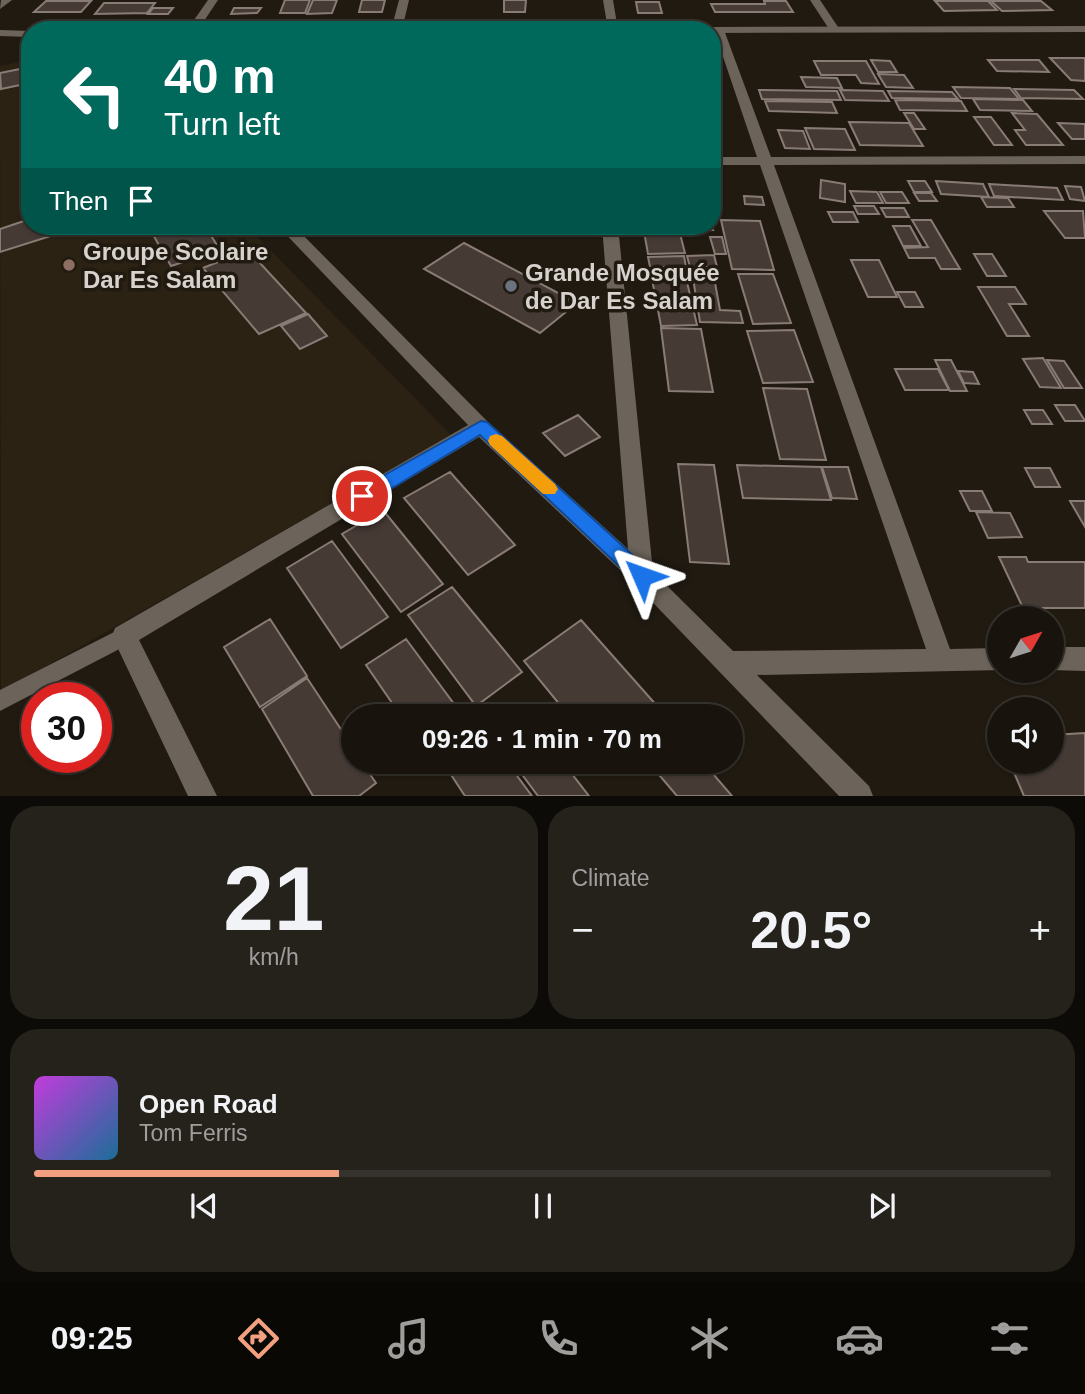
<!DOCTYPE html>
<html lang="en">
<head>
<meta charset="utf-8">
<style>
  body { margin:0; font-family:Helvetica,sans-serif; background:#25211b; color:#f1f3f6; height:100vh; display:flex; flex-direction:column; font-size:26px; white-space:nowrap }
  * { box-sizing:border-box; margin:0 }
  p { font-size:23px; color:#9f9e9d }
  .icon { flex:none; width:38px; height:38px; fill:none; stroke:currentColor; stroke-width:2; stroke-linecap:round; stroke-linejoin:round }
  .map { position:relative; height:796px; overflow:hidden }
  .drawer { display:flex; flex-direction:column; gap:10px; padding:10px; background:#0d0b07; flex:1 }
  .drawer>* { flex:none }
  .guide { position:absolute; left:21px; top:21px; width:700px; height:214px; border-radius:28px; box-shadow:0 2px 5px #0004,0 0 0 2px #36332e; background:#00695c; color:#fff; overflow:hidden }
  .needle { width:46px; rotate:51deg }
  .buttons { position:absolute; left:987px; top:606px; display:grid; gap:14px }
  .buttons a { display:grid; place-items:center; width:77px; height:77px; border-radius:50%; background:#18140d; box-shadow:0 2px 5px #0004,0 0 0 2px #36332e; font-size:35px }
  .speed { position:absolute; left:21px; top:682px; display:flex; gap:14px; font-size:35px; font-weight:700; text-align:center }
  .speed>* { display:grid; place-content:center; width:91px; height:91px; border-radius:50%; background:#18140d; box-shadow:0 2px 5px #0004,0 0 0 2px #36332e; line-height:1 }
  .speed .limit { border:10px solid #d22; background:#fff; color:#111 }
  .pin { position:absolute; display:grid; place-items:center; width:60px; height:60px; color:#fff; margin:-30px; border:4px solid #fff; border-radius:50%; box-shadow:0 2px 7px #0007 }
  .me { position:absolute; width:77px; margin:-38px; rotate:313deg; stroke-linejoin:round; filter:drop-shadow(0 0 5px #0008) }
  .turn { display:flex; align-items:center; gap:24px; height:147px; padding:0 28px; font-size:32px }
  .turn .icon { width:91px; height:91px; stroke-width:2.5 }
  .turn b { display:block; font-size:49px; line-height:60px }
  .then { display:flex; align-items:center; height:66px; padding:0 28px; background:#0003; gap:14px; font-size:26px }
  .big { font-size:52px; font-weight:600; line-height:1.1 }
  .drawer .card { flex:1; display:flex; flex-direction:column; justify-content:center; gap:10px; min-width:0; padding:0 24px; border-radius:28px; background:#25211b }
  .drawer .dial { align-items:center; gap:0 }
  .dial b { font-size:91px; line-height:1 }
  .song { display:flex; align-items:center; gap:21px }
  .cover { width:84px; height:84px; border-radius:10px; background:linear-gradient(135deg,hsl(290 70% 55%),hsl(200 70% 35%)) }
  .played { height:7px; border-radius:4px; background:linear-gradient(90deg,#f3a081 30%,#36332e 30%) }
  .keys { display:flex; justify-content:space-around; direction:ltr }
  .heat { display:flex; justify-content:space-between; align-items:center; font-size:38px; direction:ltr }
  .drawer .tiles { flex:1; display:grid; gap:10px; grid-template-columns:1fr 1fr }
  .card:last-child { grid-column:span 2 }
  .trip { position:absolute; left:341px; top:704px; width:402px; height:70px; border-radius:35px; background:#18140d; box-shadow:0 2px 5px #0004,0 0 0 2px #36332e; font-weight:600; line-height:70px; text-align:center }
  .dock { display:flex; height:112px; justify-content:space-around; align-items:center; background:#0a0805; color:#9f9e9d }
  .dock .icon { width:49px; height:49px }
  .dock .on { color:#f3a081 }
  .dock b { font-size:32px; color:#f1f3f6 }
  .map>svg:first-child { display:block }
  .built { fill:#2c2214 }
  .building { fill:#463a35; stroke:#897b75; stroke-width:2 }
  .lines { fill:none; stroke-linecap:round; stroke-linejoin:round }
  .service { fill:#6c645a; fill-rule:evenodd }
  .minor { fill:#6c645a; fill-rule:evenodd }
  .tertiary { fill:#6c645a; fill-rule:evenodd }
  .route { fill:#1a73e8; stroke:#114b97; stroke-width:2 }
  .slow { fill:#f59e0b }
  .education-dot { fill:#8d6e63; stroke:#201a11; stroke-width:2.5 }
  .worship-dot { fill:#6b7280; stroke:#201a11; stroke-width:2.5 }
  .labels { text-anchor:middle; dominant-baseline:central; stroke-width:7; stroke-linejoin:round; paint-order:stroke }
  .poi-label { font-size:24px; font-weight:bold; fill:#d7d2cd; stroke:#201a11; text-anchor:start }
</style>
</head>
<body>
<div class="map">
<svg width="1085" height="796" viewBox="0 0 1085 796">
  <rect width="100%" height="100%" fill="#201a11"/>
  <path class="built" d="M30,60V226H247L451,435L1,692L0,66Z"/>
  <path class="building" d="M285,0H310L305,13H280Z
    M313,0H337L332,13L307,14Z
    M362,0H385L382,12H359Z
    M504,0H526L525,12H504Z
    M46,1H91L81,12H34Z
    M764,1H786L793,12H715L711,4H765Z
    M935,1H988L997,10L944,11Z
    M991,1H1041L1052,10L1002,11Z
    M636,2H659L662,13H638Z
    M104,3H155L147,13L95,14Z
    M153,8H173L168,14H148Z
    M234,8H261L257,13L231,14Z
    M1050,58H1085V81L1071,80Z
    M871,60L890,61L897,72H878Z
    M988,60H1039L1049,72L997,71Z
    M814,61H866L879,84L861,83L856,75H821Z
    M30,67V83L1,89L0,73Z
    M878,74L904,75L913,88L886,87Z
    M801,77L837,78L842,88L806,87Z
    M953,87L1010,88L1019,99L961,98Z
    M1014,89L1074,90L1083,99L1021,98Z
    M759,90L837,91L841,100L762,99Z
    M840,90L883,91L889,101L845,100Z
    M888,91L952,92L958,99L892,98Z
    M973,99L1023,100L1032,111L980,110Z
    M895,100L961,101L967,111L900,110Z
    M765,101L832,102L837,113L769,111Z
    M904,113H914L925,129H914Z
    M1012,113L1037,114L1063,145H1026L1015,130H1025Z
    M974,117H991L1012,145H994Z
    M849,122L909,123L923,146L860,145Z
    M1058,123L1085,124V139H1072Z
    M805,128L845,129L855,150L814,149Z
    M778,130L803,131L810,149L785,148Z
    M821,180L845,184V202L820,198Z
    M908,181H925L932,192H914Z
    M936,181L983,184L989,197L941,194Z
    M989,184L1057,188L1063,200L994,196Z
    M1065,186L1081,187L1085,201L1070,199Z
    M850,191L877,192L883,203H856Z
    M880,192H902L909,203H886Z
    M914,193H931L937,201H919Z
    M744,196L762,197L764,205L745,204Z
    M981,197L1008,198L1014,207H987Z
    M854,206H874L879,214H858Z
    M881,208H904L909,217H886Z
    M1044,211H1083L1085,238H1065Z
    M828,212H853L858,222H833Z
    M30,219V226L76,228L0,252V229Z
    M721,220L760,221L774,270L732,269Z
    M912,220H931L960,269H941L935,258H909L904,248L928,247Z
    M148,226H205L220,250L171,266Z
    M643,226H678L685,253L648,254Z
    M681,226H711L713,230L682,231Z
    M893,226H910L921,246H903Z
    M710,237H722L726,254H715Z
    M464,243L577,303L540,333L424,269Z
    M248,250L306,313L259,334L203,268Z
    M974,254H992L1006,276H987Z
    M714,255L717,267H690L687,256Z
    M684,256L686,267H650L648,257Z
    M851,260H879L897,297H868Z
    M650,269H684L697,325L661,326Z
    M692,272H713L720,310L740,311L743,323L700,322Z
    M738,274H773L791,323L753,324Z
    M978,287H1015L1026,304H1009L1029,336H1007Z
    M897,292H915L923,307H905Z
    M308,314L327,336L300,349L281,326Z
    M661,328L701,329L713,392L669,391Z
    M794,330L813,382L763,383L747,331Z
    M1043,358L1061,388L1040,387L1023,359Z
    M935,360H951L967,391H950Z
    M1047,360L1064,361L1082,388H1064Z
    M895,369H938L949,390H905Z
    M958,371L973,372L979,384L964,383Z
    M763,388L807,389L826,460L780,459Z
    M1055,405H1075L1085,421H1065Z
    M1024,410H1043L1052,424H1032Z
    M578,415L600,437L565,456L543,433Z
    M678,464L714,465L729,564L690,562Z
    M737,465L821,467L831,500L743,498Z
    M822,467H848L857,499L832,498Z
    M1025,468H1050L1060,487H1035Z
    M450,472L515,545L468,575L404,498Z
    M960,491H982L992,511H970Z
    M1070,501H1085V527Z
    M383,510L443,584L401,612L342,534Z
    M976,512L1010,513L1022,537L988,538Z
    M332,541L388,617L341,648L287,568Z
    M999,557H1026L1028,562H1085V608H1023Z
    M452,587L522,672L476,706L408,615Z
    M270,619L307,676L260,707L224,647Z
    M581,620L666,716H569L524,661Z
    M406,639L463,716H401L366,665Z
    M307,678L354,749V761H361L376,783L359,796H313L262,709Z
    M1085,733V796H1024L1009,761H1052V735Z
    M442,761H506L532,796H465Z
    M512,761H562L589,796H538Z
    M651,761H702L732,796H677L649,763Z"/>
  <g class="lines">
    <path class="service" d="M124,627L131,629L134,636L131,643L0,711V690Z"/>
    <path class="minor" d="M12,0L0,9L1,0Z
      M208,0H218L198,30H187Z
      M399,0H409L402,30H391Z
      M603,0H613L618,30H608Z
      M810,0H820L840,30L839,32H831Z
      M719,27L724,30L771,157L1085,156V164L774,165L950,649L999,648V670H1003L757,675L869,786L873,796H839L634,583L479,437L139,640L217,796H188L112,636L115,628L468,425L278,226H294L488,422L628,549L602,226H618L653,572L733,651L926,649L760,165H712V157H757L714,30Z
      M1052,647H1085V671L1050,670Z"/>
    <path class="tertiary" d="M1085,26V32L712,33V30H707L712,27Z
      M0,30L30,31V37L0,36Z"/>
  </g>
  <path class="route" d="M481,421L487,422L649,570L652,576L649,582L642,584L636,582L480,435L369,502H356L353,496L356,491Z"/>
  <path class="slow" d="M496,434L502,436L555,484L558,489L555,494H543L490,445L488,441L490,436Z"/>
  <circle class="education-dot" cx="69" cy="265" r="7"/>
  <circle class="worship-dot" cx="511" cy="286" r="7"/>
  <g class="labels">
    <g class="poi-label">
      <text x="83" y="251">Groupe Scolaire<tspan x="83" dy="28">Dar Es Salam</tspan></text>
      <text x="525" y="272">Grande Mosquée<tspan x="525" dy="28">de Dar Es Salam</tspan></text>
    </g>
  </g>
</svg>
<div class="buttons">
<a><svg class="needle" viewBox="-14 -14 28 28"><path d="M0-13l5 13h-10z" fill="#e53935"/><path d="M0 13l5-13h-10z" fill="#9f9e9d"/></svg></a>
<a><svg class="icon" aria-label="sound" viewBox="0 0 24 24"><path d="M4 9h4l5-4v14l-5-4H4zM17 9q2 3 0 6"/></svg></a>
</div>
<div class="speed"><div class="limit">30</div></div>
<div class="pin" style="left:362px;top:496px;background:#d93025"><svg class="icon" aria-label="arrive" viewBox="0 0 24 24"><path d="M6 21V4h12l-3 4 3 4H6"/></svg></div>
<svg class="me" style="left:642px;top:576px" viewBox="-20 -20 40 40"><path d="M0-17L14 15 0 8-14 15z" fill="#1a73e8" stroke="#fff" stroke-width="4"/></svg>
<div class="trip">09:26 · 1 min · 70 m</div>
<div class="guide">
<div class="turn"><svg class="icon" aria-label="left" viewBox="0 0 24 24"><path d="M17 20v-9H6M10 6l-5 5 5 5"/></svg><div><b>40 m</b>Turn left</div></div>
<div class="then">Then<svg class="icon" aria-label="arrive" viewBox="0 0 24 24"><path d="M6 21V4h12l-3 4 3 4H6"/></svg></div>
</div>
</div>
<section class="drawer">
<div class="tiles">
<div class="card dial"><b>21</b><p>km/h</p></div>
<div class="card"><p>Climate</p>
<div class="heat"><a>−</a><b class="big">20.5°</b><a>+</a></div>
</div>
<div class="card">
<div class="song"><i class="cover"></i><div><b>Open Road</b><p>Tom Ferris</p></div></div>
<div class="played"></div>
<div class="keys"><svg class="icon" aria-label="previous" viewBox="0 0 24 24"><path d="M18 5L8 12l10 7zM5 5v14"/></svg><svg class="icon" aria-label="pause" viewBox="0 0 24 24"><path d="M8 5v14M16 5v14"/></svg><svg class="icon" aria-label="next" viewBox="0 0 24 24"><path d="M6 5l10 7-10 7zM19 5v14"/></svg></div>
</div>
</div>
</section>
<nav class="dock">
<b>09:25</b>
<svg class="icon on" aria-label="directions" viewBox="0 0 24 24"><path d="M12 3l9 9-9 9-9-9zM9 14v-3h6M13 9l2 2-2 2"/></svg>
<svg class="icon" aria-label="music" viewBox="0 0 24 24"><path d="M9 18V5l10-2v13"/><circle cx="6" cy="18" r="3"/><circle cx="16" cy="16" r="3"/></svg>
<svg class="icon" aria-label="phone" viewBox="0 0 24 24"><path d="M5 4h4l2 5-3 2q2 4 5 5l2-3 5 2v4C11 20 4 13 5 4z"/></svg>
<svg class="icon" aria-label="climate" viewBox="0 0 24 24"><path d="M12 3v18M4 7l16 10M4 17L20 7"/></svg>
<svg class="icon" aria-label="car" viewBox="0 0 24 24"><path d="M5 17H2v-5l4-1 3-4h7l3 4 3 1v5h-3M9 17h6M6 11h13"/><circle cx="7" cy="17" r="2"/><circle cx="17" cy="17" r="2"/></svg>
<svg class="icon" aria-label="filters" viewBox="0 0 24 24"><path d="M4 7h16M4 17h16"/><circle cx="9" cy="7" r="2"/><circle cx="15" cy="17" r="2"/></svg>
</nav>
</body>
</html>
